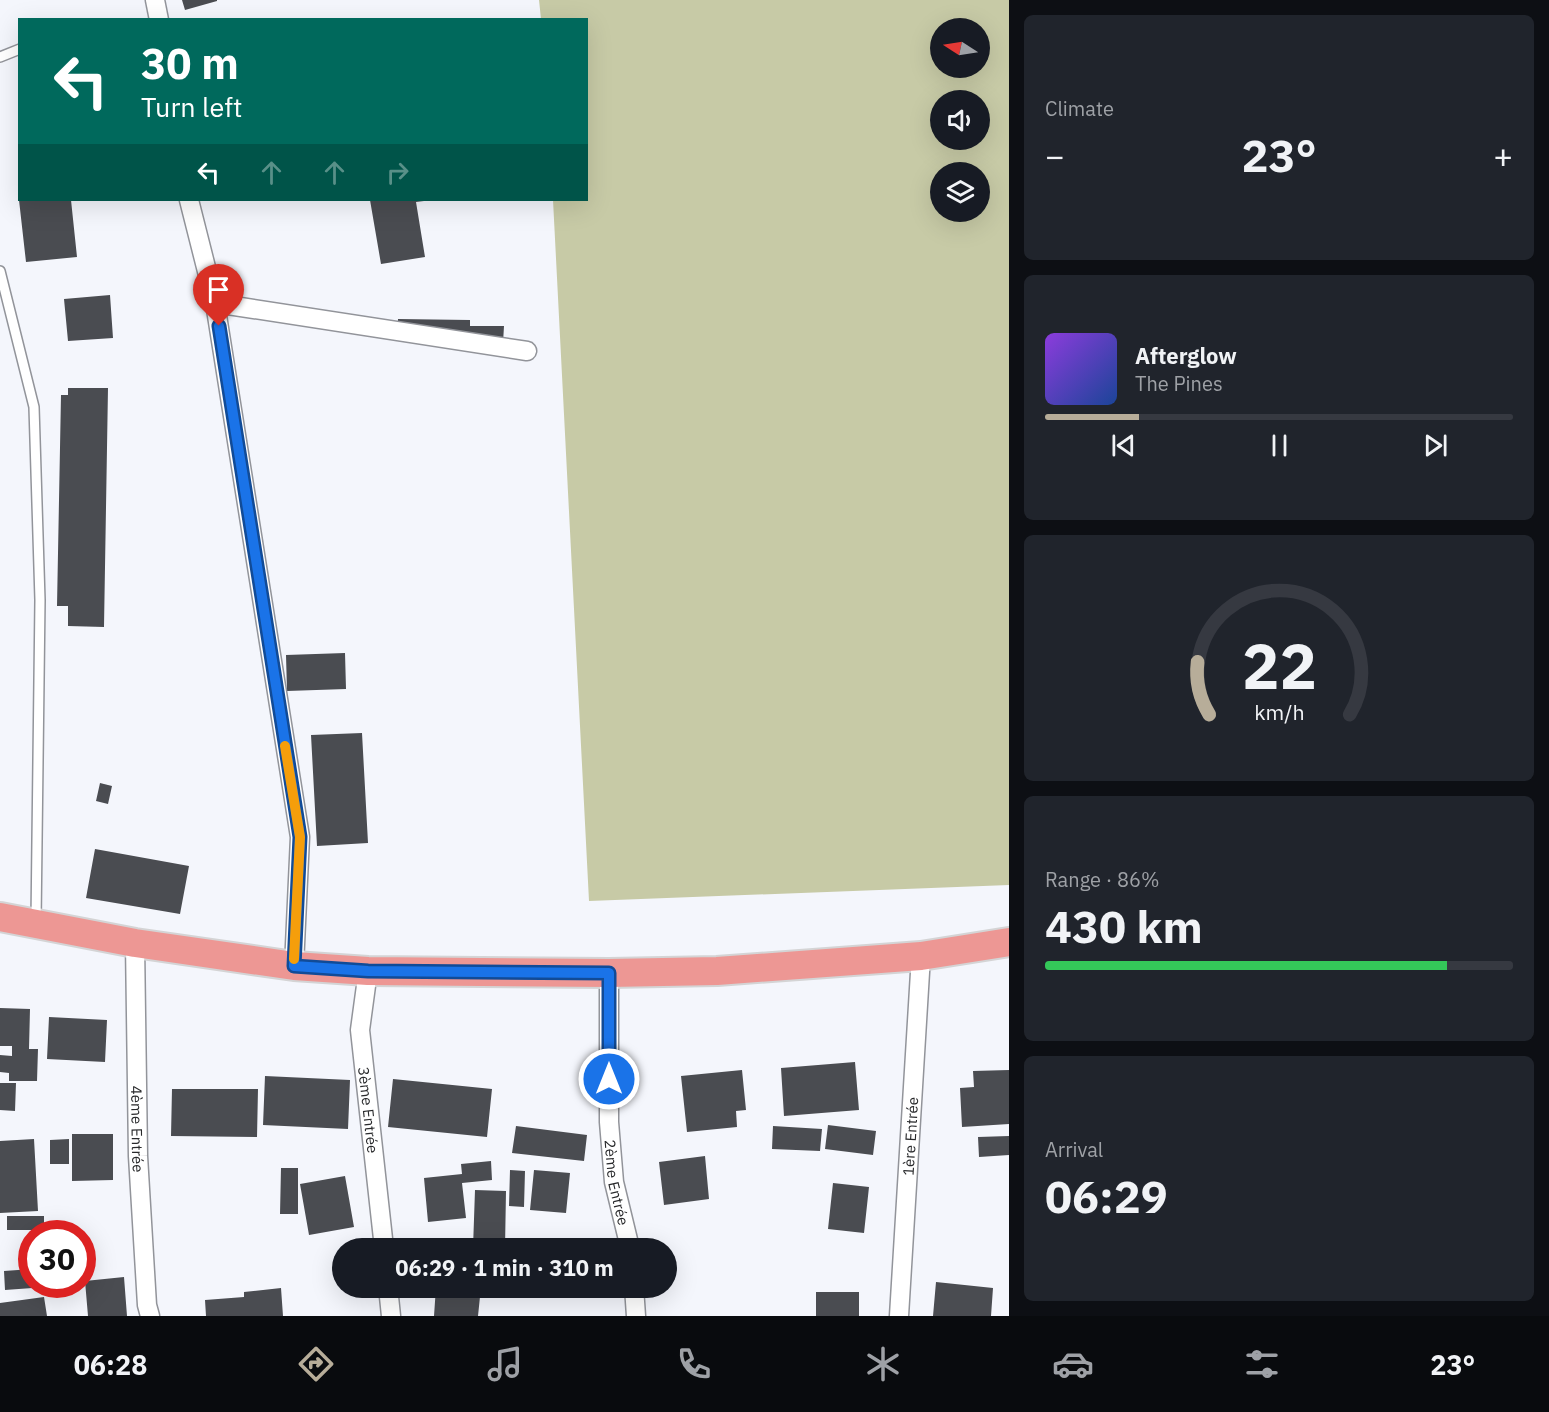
<!DOCTYPE html>
<html lang="en">
<head>
<meta charset="utf-8">
<style>
  body { margin:0; font-family:"IBM Plex Sans",sans-serif; background:#20242c; color:#f1f3f6; height:100vh; display:flex; flex-direction:column; font-size:22px; white-space:nowrap }
  * { box-sizing:border-box; margin:0 }
  p { font-size:20px; color:#9ea1a6 }
  .icon { flex:none; width:33px; height:33px; fill:none; stroke:currentColor; stroke-width:2; stroke-linecap:round; stroke-linejoin:round }
  .map { position:relative; flex:1; overflow:hidden }
  .panel { display:flex; flex-direction:column; gap:15px; padding:15px; background:#0d0f14; width:540px }
  .panel>* { flex:none }
  .banner { position:absolute; left:18px; top:18px; width:570px; height:183px; border-radius:0px; box-shadow:0 6px 24px #0002; background:#00695c; color:#fff; overflow:hidden }
  .needle { width:39px; rotate:282deg }
  .fabs { position:absolute; left:930px; top:18px; display:grid; gap:12px }
  .fabs a { display:grid; place-items:center; width:60px; height:60px; border-radius:50%; background:#171b24; box-shadow:0 6px 24px #0002; font-size:30px }
  .speed { position:absolute; left:18px; top:1220px; display:flex; gap:12px; font-size:30px; font-weight:700; text-align:center }
  .speed>* { display:grid; place-content:center; width:78px; height:78px; border-radius:50%; background:#171b24; box-shadow:0 6px 24px #0002; line-height:1 }
  .speed .limit { border:9px solid #d22; background:#fff; color:#111 }
  .pin { position:absolute; display:grid; place-items:center; width:51px; height:51px; color:#fff; margin:-62px -26px; border-radius:50% 50% 50% 0; rotate:-45deg; box-shadow:0 0 6px #0007 }
  .pin .icon { rotate:45deg }
  .me { position:absolute; width:66px; margin:-33px; rotate:0deg; stroke-linejoin:round; filter:drop-shadow(0 0 4px #0008) }
  .turn { display:flex; align-items:center; gap:21px; height:126px; padding:0 24px; font-size:27px }
  .turn .icon { width:78px; height:78px; stroke-width:2.5 }
  .turn b { display:block; font-size:42px; line-height:51px }
  .lanes { display:flex; align-items:center; height:57px; padding:0 24px; background:#0003; justify-content:center; gap:30px; direction:ltr }
  .lanes .off { opacity:.35 }
  .big { font-size:45px; font-weight:700; line-height:1.1 }
  .panel .tile { flex:1; display:flex; flex-direction:column; justify-content:center; gap:9px; min-width:0; padding:0 21px; border-radius:9px; background:#20242c }
  .panel .dial { align-items:center; gap:0 }
  .dial svg { height:156px; overflow:visible; fill:none; stroke:#363941; stroke-width:7; stroke-linecap:round; text-anchor:middle }
  .dial text { fill:#f1f3f6; stroke:none }
  .song { display:flex; align-items:center; gap:18px }
  .cover { width:72px; height:72px; border-radius:9px; background:linear-gradient(135deg,hsl(270 70% 55%),hsl(220 70% 35%)) }
  .played { height:6px; border-radius:3px; background:linear-gradient(90deg,#b7ad99 20%,#363941 20%) }
  .keys { display:flex; justify-content:space-around; direction:ltr }
  .heat { display:flex; justify-content:space-between; align-items:center; font-size:33px; direction:ltr }
  .charge { height:9px; border-radius:4px; background:linear-gradient(90deg,#34c759 86%,#363941 0) }
  .trip { position:absolute; left:332px; top:1238px; width:345px; height:60px; border-radius:30px; background:#171b24; box-shadow:0 6px 24px #0002; font-weight:700; line-height:60px; text-align:center }
  .menu { display:flex; height:96px; justify-content:space-around; align-items:center; background:#090b0e; color:#9ea1a6 }
  .menu .icon { width:42px; height:42px }
  .menu .current { color:#b7ad99 }
  .menu b { font-size:27px; color:#f1f3f6 }
  main { display:flex; flex:1; min-height:0 }
  .map>svg:first-child { display:block }
  .green { fill:#c7caa6; fill-rule:evenodd }
  .building { fill:#4a4c51 }
  .lines { fill:none; stroke-linecap:round; stroke-linejoin:round }
  .lane-casing { stroke:#92949a; stroke-width:12 }
  .street-casing { stroke:#92949a; stroke-width:21 }
  .primary-casing { stroke:#d4d4d5; stroke-width:32 }
  .lane { stroke:#fff; stroke-width:9 }
  .street { stroke:#fff; stroke-width:18 }
  .primary { stroke:#ed9794; stroke-width:28 }
  .route-casing { stroke:#114b97; stroke-width:15 }
  .route { stroke:#1a73e8; stroke-width:10 }
  .slow { stroke:#f59e0b; stroke-width:10 }
  .labels { text-anchor:middle; dominant-baseline:central; stroke-width:6; stroke-linejoin:round; paint-order:stroke }
  .street-label { font-size:15px; fill:#28292b; stroke:#fff }
</style>
</head>
<body>
<main>
<div class="map">
<svg width="1009" height="1316" viewBox="0 0 1009 1316">
  <rect width="100%" height="100%" fill="#f4f6fc"/>
  <path class="green" d="M539,0H1009V885L589,901L553,200H586V20L541,19ZM940,28H980V68H940ZM940,100H980V140H940ZM940,172H980V212H940Z"/>
  <path class="building" d="M182,0H217V1L185,10Z
    M19,200H71L77,257L26,262Z
    M370,200H424V201L416,202L425,257L381,264Z
    M110,295L113,338L68,341L64,299Z
    M398,319L470,320V326H504L503,343L397,341Z
    M68,388H108L104,627L68,626V606H57L61,395H68Z
    M345,653L346,689L287,691L286,655Z
    M362,733L368,843L317,846L311,735Z
    M100,783L112,786L108,804L96,801Z
    M95,849L189,866L180,914L86,898Z
    M0,1008L30,1009L29,1049H38L37,1081H9V1073L0,1072V1055L12,1056V1046H0Z
    M49,1017L107,1020L105,1062L47,1059Z
    M855,1062L859,1110L784,1116L781,1068Z
    M742,1070L746,1110L736,1111L737,1127L687,1132L681,1076Z
    M1009,1070V1124L962,1127L960,1088L974,1087L973,1071Z
    M265,1076L350,1080L348,1129L263,1125Z
    M393,1079L492,1089L487,1137L388,1127Z
    M0,1083H16L15,1111L0,1110Z
    M172,1089H258L257,1137L171,1136Z
    M828,1125L876,1131L873,1155L825,1149Z
    M516,1126L587,1135L584,1161L512,1153Z
    M773,1126L822,1129L820,1151L772,1149Z
    M72,1134H113V1180L72,1181Z
    M1009,1136V1155L979,1157L978,1137Z
    M34,1139L38,1211L0,1213V1141Z
    M69,1139V1164H50V1140Z
    M705,1156L709,1199L664,1205L659,1162Z
    M491,1161L492,1180L462,1183L466,1218L428,1222L424,1178L462,1174L461,1164Z
    M281,1168H298V1214H280Z
    M510,1170L525,1171L524,1207L509,1206Z
    M534,1170L570,1173L566,1213L530,1210Z
    M345,1176L354,1227L309,1235L300,1184Z
    M833,1183L869,1187L864,1233L828,1229Z
    M475,1190L506,1191L505,1248H473Z
    M7,1216H44V1230H7Z
    M32,1269V1284H60V1286L5,1290L4,1271Z
    M124,1277L127,1316H88L85,1281Z
    M936,1282L993,1288L991,1316H933Z
    M436,1287H481L478,1316H434Z
    M281,1288L283,1316H206L205,1300L244,1297V1292Z
    M816,1292H859V1316H816Z
    M44,1297L47,1316H0V1303Z"/>
  <g class="lines">
    <defs>
      <path id="lane" d="M0,57L20,49
        M0,271L34,407L40,600L36,921"/>
      <g id="street">
        <path d="M155,0L159,20"/>
        <path d="M189,200L215,303L300,837L294,966"/>
        <path d="M215,303L527,351"/>
        <path id="s1" d="M135,943L138,1156L147,1305L150,1316"/>
        <path id="s2" d="M368,971L360,1030L384,1248"/>
        <path id="s3" d="M609,973V1122L614,1182L630,1248"/>
        <path d="M388,1287L391,1316"/>
        <path d="M634,1287L636,1316"/>
        <path id="s4" d="M899,1316L921,956"/>
      </g>
      <path id="primary" d="M0,917L135,943L294,966L368,971L609,973L717,971L921,956L1009,942"/>
    </defs>
    <use href="#lane" class="lane-casing"/>
    <use href="#street" class="street-casing"/>
    <use href="#primary" class="primary-casing"/>
    <use href="#lane" class="lane"/>
    <use href="#street" class="street"/>
    <use href="#primary" class="primary"/>
  </g>
  <g class="lines">
    <defs>
      <path id="route" d="M219,326L300,837L294,966L368,971L609,973V1079"/>
    </defs>
    <use href="#route" class="route-casing"/>
    <use href="#route" class="route"/>
    <path class="slow" d="M285,746L300,837L294,959"/>
  </g>
  <g class="labels">
    <g class="street-label">
      <text stroke="none"><textPath href="#s2" startOffset="140">3ème Entrée</textPath></text>
      <text stroke="none"><textPath href="#s1" startOffset="186">4ème Entrée</textPath></text>
      <text stroke="none"><textPath href="#s4" startOffset="180">1ère Entrée</textPath></text>
      <text stroke="none"><textPath href="#s3" startOffset="210">2ème Entrée</textPath></text>
    </g>
  </g>
</svg>
<div class="fabs">
<a><svg class="needle" viewBox="-14 -14 28 28"><path d="M0-13l5 13h-10z" fill="#e53935"/><path d="M0 13l5-13h-10z" fill="#9ea1a6"/></svg></a>
<a><svg class="icon" aria-label="sound" viewBox="0 0 24 24"><path d="M4 9h4l5-4v14l-5-4H4zM17 9q2 3 0 6"/></svg></a>
<a><svg class="icon" aria-label="layers" viewBox="0 0 24 24"><path d="M12 4l9 5-9 5-9-5zM3 14l9 5 9-5"/></svg></a>
</div>
<div class="speed"><div class="limit">30</div></div>
<div class="pin" style="left:219px;top:326px;background:#d93025"><svg class="icon" aria-label="arrive" viewBox="0 0 24 24"><path d="M6 21V4h12l-3 4 3 4H6"/></svg></div>
<svg class="me" style="left:609px;top:1079px" viewBox="-20 -20 40 40"><circle r="17" fill="#1a73e8" stroke="#fff" stroke-width="3"/><path d="M0-11L8 9 0 5-8 9z" fill="#fff"/></svg>
<div class="trip">06:29 · 1 min · 310 m</div>
<div class="banner">
<div class="turn"><svg class="icon" aria-label="left" viewBox="0 0 24 24"><path d="M17 20v-9H6M10 6l-5 5 5 5"/></svg><div><b>30 m</b>Turn left</div></div>
<div class="lanes"><svg class="icon" aria-label="left" viewBox="0 0 24 24"><path d="M17 20v-9H6M10 6l-5 5 5 5"/></svg><svg class="icon off" aria-label="ahead" viewBox="0 0 24 24"><path d="M12 20V5M6 11l6-6 6 6"/></svg><svg class="icon off" aria-label="ahead" viewBox="0 0 24 24"><path d="M12 20V5M6 11l6-6 6 6"/></svg><svg class="icon off" aria-label="right" viewBox="0 0 24 24"><path d="M7 20v-9h11M14 6l5 5-5 5"/></svg></div>
</div>
</div>
<section class="panel">
<div class="tile"><p>Climate</p>
<div class="heat"><a>−</a><b class="big">23°</b><a>+</a></div>
</div>
<div class="tile">
<div class="song"><i class="cover"></i><div><b>Afterglow</b><p>The Pines</p></div></div>
<div class="played"></div>
<div class="keys"><svg class="icon" aria-label="previous" viewBox="0 0 24 24"><path d="M18 5L8 12l10 7zM5 5v14"/></svg><svg class="icon" aria-label="pause" viewBox="0 0 24 24"><path d="M8 5v14M16 5v14"/></svg><svg class="icon" aria-label="next" viewBox="0 0 24 24"><path d="M6 5l10 7-10 7zM19 5v14"/></svg></div>
</div>
<div class="tile dial"><svg viewBox="0 0 100 80">
<path d="M14 69A42 42 0 1 1 86 69"/>
<path d="M14 69A42 42 0 0 1 8 42" stroke="#b7ad99"/>
<text x="50" y="56" font-size="32" font-weight="700">22</text>
<text x="50" y="72" font-size="11">km/h</text>
</svg></div>
<div class="tile"><p>Range · 86%</p><b class="big">430 km</b><div class="charge"></div></div>
<div class="tile"><p>Arrival</p><b class="big">06:29</b></div>
</section>
</main>
<nav class="menu">
<b>06:28</b>
<svg class="icon current" aria-label="directions" viewBox="0 0 24 24"><path d="M12 3l9 9-9 9-9-9zM9 14v-3h6M13 9l2 2-2 2"/></svg>
<svg class="icon" aria-label="music" viewBox="0 0 24 24"><path d="M9 18V5l10-2v13"/><circle cx="6" cy="18" r="3"/><circle cx="16" cy="16" r="3"/></svg>
<svg class="icon" aria-label="phone" viewBox="0 0 24 24"><path d="M5 4h4l2 5-3 2q2 4 5 5l2-3 5 2v4C11 20 4 13 5 4z"/></svg>
<svg class="icon" aria-label="climate" viewBox="0 0 24 24"><path d="M12 3v18M4 7l16 10M4 17L20 7"/></svg>
<svg class="icon" aria-label="car" viewBox="0 0 24 24"><path d="M5 17H2v-5l4-1 3-4h7l3 4 3 1v5h-3M9 17h6M6 11h13"/><circle cx="7" cy="17" r="2"/><circle cx="17" cy="17" r="2"/></svg>
<svg class="icon" aria-label="filters" viewBox="0 0 24 24"><path d="M4 7h16M4 17h16"/><circle cx="9" cy="7" r="2"/><circle cx="15" cy="17" r="2"/></svg>
<b>23°</b>
</nav>
</body>
</html>
